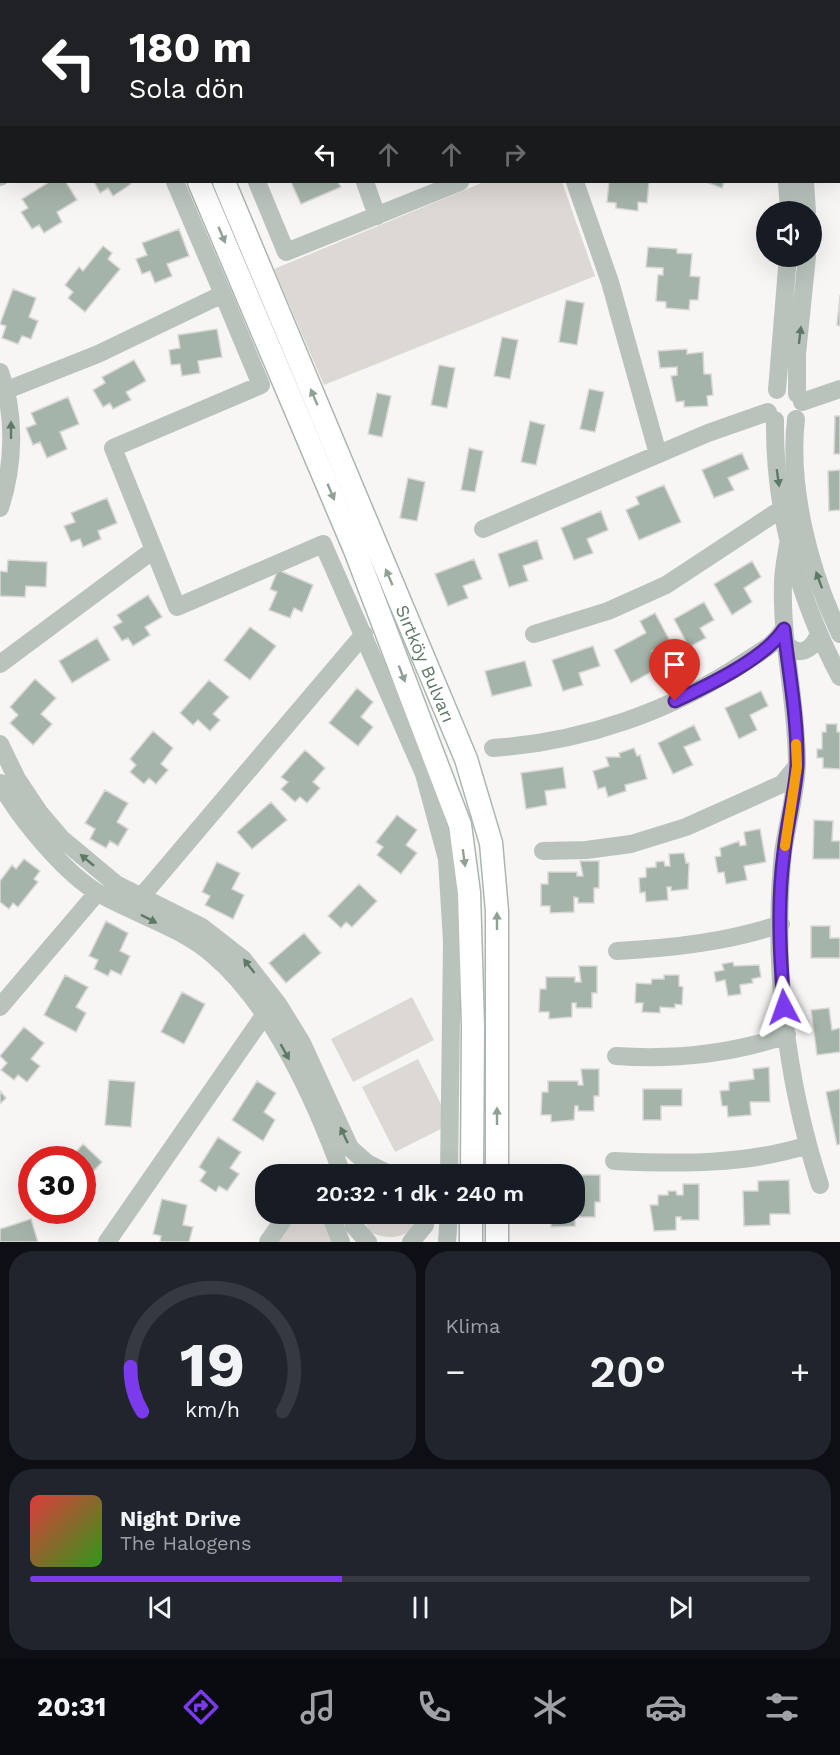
<!DOCTYPE html>
<html lang="tr">
<head>
<meta charset="utf-8">
<style>
  body { margin:0; font-family:"Work Sans",sans-serif; background:#20242c; color:#f1f3f6; height:100vh; display:flex; flex-direction:column; font-size:22px; white-space:nowrap }
  * { box-sizing:border-box; margin:0 }
  p { font-size:20px; color:#9ea1a6 }
  .icon { flex:none; width:33px; height:33px; fill:none; stroke:currentColor; stroke-width:2; stroke-linecap:round; stroke-linejoin:round }
  .map { position:relative; height:1242px; overflow:hidden }
  .sheet { display:flex; flex-direction:column; gap:9px; padding:9px; background:#0d0f14; flex:1 }
  .sheet>* { flex:none }
  .banner { position:absolute; left:0px; top:0px; width:840px; height:183px; box-shadow:0 6px 24px #0002; background:#202124; color:#fff; overflow:hidden }
  .fabs { position:absolute; left:756px; top:201px; display:grid; gap:12px }
  .fabs a { display:grid; place-items:center; width:66px; height:66px; border-radius:50%; background:#171b24; box-shadow:0 6px 24px #0002; font-size:30px }
  .speed { position:absolute; left:18px; top:1146px; display:flex; gap:12px; font-size:30px; font-weight:700; text-align:center }
  .speed>* { display:grid; place-content:center; width:78px; height:78px; border-radius:50%; background:#171b24; box-shadow:0 6px 24px #0002; line-height:1 }
  .speed .limit { border:9px solid #d22; background:#fff; color:#111 }
  .pin { position:absolute; display:grid; place-items:center; width:51px; height:51px; color:#fff; margin:-62px -26px; border-radius:50% 50% 50% 0; rotate:-45deg; box-shadow:0 0 6px #0007 }
  .pin .icon { rotate:45deg }
  .me { position:absolute; width:66px; margin:-33px; rotate:356deg; stroke-linejoin:round; filter:drop-shadow(0 0 4px #0008) }
  .turn { display:flex; align-items:center; gap:21px; height:126px; padding:0 30px; font-size:27px }
  .turn .icon { width:78px; height:78px; stroke-width:2.5 }
  .turn b { display:block; font-size:42px; line-height:51px }
  .lanes { display:flex; align-items:center; height:57px; padding:0 30px; background:#0003; justify-content:center; gap:30px; direction:ltr }
  .lanes .off { opacity:.35 }
  .big { font-size:45px; font-weight:600; line-height:1.1 }
  .sheet .widget { flex:1; display:flex; flex-direction:column; justify-content:center; gap:9px; min-width:0; padding:0 21px; border-radius:24px; background:#20242c }
  .sheet .dial { align-items:center; gap:0 }
  .dial svg { height:156px; overflow:visible; fill:none; stroke:#363941; stroke-width:7; stroke-linecap:round; text-anchor:middle }
  .dial text { fill:#f1f3f6; stroke:none }
  .song { display:flex; align-items:center; gap:18px }
  .cover { width:72px; height:72px; border-radius:9px; background:linear-gradient(135deg,hsl(0 70% 55%),hsl(110 70% 35%)) }
  .played { height:6px; border-radius:3px; background:linear-gradient(90deg,#7c3aed 40%,#363941 40%) }
  .keys { display:flex; justify-content:space-around; direction:ltr }
  .heat { display:flex; justify-content:space-between; align-items:center; font-size:33px; direction:ltr }
  .sheet .tiles { flex:1; display:grid; gap:9px; grid-template-columns:1fr 1fr }
  .widget:last-child { grid-column:span 2 }
  .trip { position:absolute; left:255px; top:1164px; width:330px; height:60px; border-radius:24px; background:#171b24; box-shadow:0 6px 24px #0002; font-weight:600; line-height:60px; text-align:center }
  .dock { display:flex; height:96px; justify-content:space-around; align-items:center; background:#090b0e; color:#9ea1a6 }
  .dock .icon { width:42px; height:42px }
  .dock .on { color:#7c3aed }
  .dock b { font-size:27px; color:#f1f3f6 }
  .map>svg:first-child { display:block }
  .green { fill:#dcd8d4 }
  .building { fill:#a5b4a9; stroke:#d9d7d7; stroke-width:1.5 }
  .lines { fill:none; stroke-linecap:round; stroke-linejoin:round }
  .major-casing { stroke:#abb6af; stroke-width:25 }
  .minor { stroke:#b9c3bc; stroke-width:18 }
  .major { stroke:#fff; stroke-width:22 }
  .oneway { fill:#8ea194 }
  .oneway2 { fill:#5e7966 }
  .route-casing { stroke:#51269a; stroke-width:15 }
  .route { stroke:#7c3aed; stroke-width:10 }
  .slow { stroke:#f59e0b; stroke-width:10 }
  .labels { text-anchor:middle; dominant-baseline:central; stroke-width:6; stroke-linejoin:round; paint-order:stroke }
  .street-label { font-size:18px; fill:#5e7966; stroke:#fff }
</style>
</head>
<body>
<div class="map">
<svg width="840" height="1242" viewBox="0 0 840 1242">
  <rect width="100%" height="100%" fill="#f8f5f5"/>
  <path class="green" d="M484,182H562L595,276L324,385L274,269Z
    M412,997L434,1040L353,1082L331,1039Z
    M418,1059L451,1124L395,1152L362,1087Z
    M291,1214H326L336,1242H271Z
    M361,1214H418C413,1238 391,1242 370,1232Z"/>
  <path class="building" d="M29,0H71L26,2Z
    M201,0H265V2H202Z
    M422,0H471V2H423Z
    M633,0H692L693,2H634Z
    M801,0H835L836,2H801Z
    M838,75L840,86L838,119Z
    M2,84V121L0,122V85Z
    M49,182H66L77,200L57,212L62,222L44,233L39,225L32,229L21,212L28,208L22,199Z
    M94,182H129L131,184L113,196L108,188L100,193Z
    M291,182H338L341,187L301,204Z
    M609,182H649L647,203L638,202V211L616,208V203L607,202Z
    M706,182H724L722,188Z
    M179,229L189,256L167,264L172,276L155,283L150,271L142,274L136,259L147,255L142,243Z
    M103,246L112,253L108,259L120,269L85,312L68,298L73,292L65,285L79,267L83,271Z
    M648,247L677,249V253L692,254L690,276L700,277L698,300H690L689,310L666,308V302L656,301L658,275H663V268L646,267Z
    M13,289L36,298L29,317L38,321L31,339L22,336L18,344L2,338L6,326L0,324Z
    M840,295V326L837,325Z
    M566,300L584,303L577,345L559,342Z
    M217,329L222,357L198,361L200,373L182,376L180,364L171,365L169,350L180,348L178,335Z
    M502,337L518,340L510,379L494,376Z
    M687,349V354L703,352L704,374H711L713,395L707,396L708,406L684,407V401L676,402L671,376L677,375V367L660,368L658,351Z
    M134,360L146,381L126,392L131,400L113,409L110,403L103,407L93,390L105,383L102,377Z
    M439,365L455,368L447,408L431,405Z
    M589,389L604,392L595,432L580,429Z
    M377,393L391,396L382,437L368,434Z
    M68,397L79,424L60,432L67,449L47,458L40,442L33,445L26,428L36,424L31,413Z
    M835,416H840V454H834Z
    M530,421L545,425L536,465L521,462Z
    M469,448L483,451L475,492L461,490Z
    M742,453L749,469L728,478L734,490L714,498L702,470Z
    M840,470V510L829,511L828,471Z
    M408,478L425,482L417,521L400,518Z
    M664,485L681,522L639,540L626,510L639,504L636,497Z
    M107,498L117,523L98,531L101,539L83,547L80,539L71,542L64,526L75,522L71,513Z
    M601,511L608,530L587,539L593,553L574,560L561,528Z
    M537,540L543,559L523,566L528,581L509,587L498,554Z
    M474,559L482,579L463,586L468,598L448,606L435,574Z
    M8,560L47,562L46,587L26,586L25,597L0,596V571L7,572Z
    M752,561L761,577L744,588L752,602L732,615L714,584Z
    M278,570L313,585L302,612L294,608L290,618L269,610L277,592L270,589Z
    M148,595L162,617L145,627L150,635L133,646L128,638L122,641L113,627L122,622L117,615Z
    M704,602L714,620L700,628L706,638L689,647L674,619Z
    M655,613L670,641L652,651L661,667L631,683L614,650L646,633L640,621Z
    M250,627L276,646L250,680L224,660Z
    M97,638L110,660L72,683L59,661Z
    M593,646L600,666L579,673L583,685L563,691L552,660Z
    M525,661L532,686L492,696L485,671Z
    M35,679L56,698L41,714L52,724L33,745L10,723L18,715L10,707Z
    M209,680L229,697L213,714L220,720L210,731L198,720L193,725L180,713Z
    M357,688L373,702L361,717L373,727L358,746L329,723Z
    M761,691L768,706L750,715L757,730L739,739L725,708Z
    M826,724H837V732H840V769L823,768V758H817V749H822V732H826Z
    M694,725L701,740L684,747L693,765L673,774L658,743Z
    M153,731L173,748L161,764L168,770L156,784L149,778L144,784L130,772L136,765L130,759Z
    M634,748L637,756L640,755L647,779L625,785L626,791L608,797L605,787L598,789L593,771L609,766L606,757H620L619,753Z
    M305,750L325,768L313,782L320,788L307,803L300,797L295,802L281,789L288,782L281,777Z
    M563,767L566,788L545,791L547,805L526,809L521,773Z
    M105,790L128,803L117,822L128,829L118,846L110,841L106,848L90,839L95,829L85,823Z
    M271,802L287,820L252,849L237,832Z
    M397,815L417,830L406,845L417,853L401,874L377,855L383,847L376,842Z
    M814,820L833,821L832,841H840V859H813Z
    M760,829L766,862L744,866L747,880L726,884L724,872L718,873L715,857L721,856L720,848L739,841L740,846L746,845L744,832Z
    M684,853L686,863H689L688,889L671,891V887H667L668,900L646,902L645,892L640,893L639,878L646,877V868L656,867V862L664,861L665,866H670L669,854Z
    M24,859L40,871L34,879L38,882L18,907L13,903L9,909L0,902V881L12,865L16,869Z
    M580,861H599V888H594V903H578V898L574,897V912L550,913V906H541V884H548V872H577V876H583Z
    M217,862L240,873L232,889L244,895L233,919L205,905L210,896L202,892Z
    M359,884L377,901L352,927L346,922L341,928L328,916Z
    M106,921L128,933L120,951L130,956L121,975L111,970L108,976L94,969L98,960L89,956Z
    M811,926H830V938H840V958H811Z
    M304,933L321,953L286,983L269,963Z
    M733,962L734,966L759,965L761,977L752,979L753,983L740,985L741,994L728,996L725,980L716,982L714,972L724,970L722,964Z
    M579,966H597V993H592V1008H576V1003H572V1017L549,1019V1012H539L540,989H546V977H575V982H581Z
    M65,975L88,987L76,1007L86,1013L76,1032L44,1015Z
    M664,975H679V986L683,987L682,1005L675,1004V1008L660,1007V1013L642,1012L643,1003H635L636,983L651,984L652,979H664Z
    M182,992L205,1004L184,1044L161,1032Z
    M829,1008L832,1030L840,1028V1052L817,1055L811,1010Z
    M24,1027L44,1043L31,1059L40,1066L27,1082L18,1075L14,1080L1,1070L7,1063L0,1056Z
    M769,1067L770,1102H750L751,1115L728,1117L727,1106H722L720,1091L729,1090V1082L754,1079L753,1069Z
    M581,1069H599V1096H594V1111H578V1106H575L574,1120L551,1122V1115H541L542,1092H548V1081H578V1085H583Z
    M109,1080L135,1082L131,1127L105,1125Z
    M257,1081L276,1093L264,1112L275,1120L263,1141L232,1120Z
    M643,1089H682V1106H661V1120H643Z
    M840,1089V1144L837,1145L826,1092Z
    M0,1091L6,1098L0,1104Z
    M218,1137L241,1152L230,1168L239,1174L227,1191L219,1186L216,1192L200,1181L206,1172L199,1167Z
    M83,1144L102,1162L88,1177L96,1185L82,1199V1160H69Z
    M581,1175H600V1202H595V1217H579V1211H575V1226L551,1227V1220H542V1214H574V1186H578V1190H583Z
    M789,1180L790,1214H770V1225L744,1226L743,1191H758V1181Z
    M683,1184H699V1220H681V1217H676V1230L654,1231L650,1205H658V1195H668V1191H676L677,1195H683Z
    M162,1199L187,1205L183,1225L193,1227L189,1242H160L161,1236L153,1234Z
    M31,1219L38,1242H0V1229Z"/>
  <g class="lines">
    <defs>
      <g id="major">
        <path d="M122,0L123,2"/>
        <path d="M148,0V2"/>
        <path d="M199,182L355,550L460,825L469,893L473,1026L472,1174"/>
        <path id="s1" d="M224,182L466,759L491,843L497,911V1174"/>
        <path d="M497,1214V1242"/>
        <path d="M471,1242V1214"/>
      </g>
    </defs>
    <use href="#major" class="major-casing"/>
    <path class="minor" d="M98,0L99,2
      M180,0V2
      M293,0V2
      M404,0V2
      M508,0L509,2
      M746,0L747,2
      M766,0L767,2
      M0,177L2,176
      M175,182L223,294
      M257,182L286,252L460,182
      M365,182L377,216
      M575,182L610,282L658,454
      M787,182L789,212
      M805,182L807,212
      M0,372C16,414 14,466 0,508
      M7,390L98,354L223,294L261,385L113,448L177,607L323,544L424,774L447,859L452,942L449,1174
      M777,390L788,256
      M797,394V354L807,256
      M802,402L840,389
      M796,419C788,488 810,572 840,634
      M775,420C774,510 798,598 840,677
      M483,529L708,433L768,412
      M789,538C787,553 783,568 783,583C781,644 797,703 797,764C796,794 787,824 783,853C772,964 786,1080 820,1185
      M534,634L608,611L666,585L783,508
      M786,644C799,657 811,651 818,636
      M0,664L152,551
      M0,744L17,779L39,812L62,839L116,884L202,927L243,959L278,1004L302,1043L350,1148L367,1163L387,1173
      M493,748C583,742 672,711 746,661C763,650 773,646 784,629
      M0,783C19,818 65,874 100,894C135,914 180,927 212,954C272,1004 316,1102 342,1174
      M543,851L586,850L631,844L686,827L782,784L797,766
      M141,897L364,634
      M617,951C673,948 727,942 781,924
      M0,1007L97,893
      M616,1056C675,1060 732,1054 787,1035
      M614,1161C679,1164 746,1165 808,1145
      M330,1214L341,1242
      M351,1214L354,1226L368,1242
      M107,1242L265,1014
      M268,1242L287,1214
      M411,1242L425,1225L427,1214
      M447,1242L449,1214"/>
    <use href="#major" class="major"/>
  </g>
  <defs><path id="oneway-solid" d="M-6-.8H1V-3.2L6.5 0L1 3.2V.8H-6Z" transform="scale(1.5)"/></defs>
  <g class="oneway">
    <use href="#oneway-solid" transform="translate(222 235) rotate(67)"/>
    <use href="#oneway-solid" transform="translate(314 397) rotate(-113)"/>
    <use href="#oneway-solid" transform="translate(331 492) rotate(67)"/>
    <use href="#oneway-solid" transform="translate(389 577) rotate(-113)"/>
    <use href="#oneway-solid" transform="translate(402 674) rotate(69)"/>
    <use href="#oneway-solid" transform="translate(464 858) rotate(82)"/>
    <use href="#oneway-solid" transform="translate(497 921) rotate(-90)"/>
    <use href="#oneway-solid" transform="translate(497 1116) rotate(-90)"/>
  </g>
  <g class="oneway2">
    <use href="#oneway-solid" transform="translate(800 335) rotate(-83)"/>
    <use href="#oneway-solid" transform="translate(11 430) rotate(-90)"/>
    <use href="#oneway-solid" transform="translate(778 478) rotate(82)"/>
    <use href="#oneway-solid" transform="translate(819 580) rotate(-110)"/>
    <use href="#oneway-solid" transform="translate(87 860) rotate(-140)"/>
    <use href="#oneway-solid" transform="translate(149 919) rotate(27)"/>
    <use href="#oneway-solid" transform="translate(249 966) rotate(-128)"/>
    <use href="#oneway-solid" transform="translate(285 1052) rotate(61)"/>
    <use href="#oneway-solid" transform="translate(344 1135) rotate(-115)"/>
  </g>
  <g class="lines">
    <defs>
      <path id="route" d="M675,701C707,686 766,658 784,629C789,674 798,720 797,766C795,794 787,823 784,852C777,903 780,956 784,1007"/>
    </defs>
    <use href="#route" class="route-casing"/>
    <use href="#route" class="route"/>
    <path class="slow" d="M785,846L797,766L796,744"/>
  </g>
  <g class="labels">
    <g class="street-label">
      <text stroke="none"><textPath href="#s1" startOffset="522">Sırtköy Bulvarı</textPath></text>
    </g>
  </g>
</svg>
<div class="fabs">
<a><svg class="icon" aria-label="sound" viewBox="0 0 24 24"><path d="M4 9h4l5-4v14l-5-4H4zM17 9q2 3 0 6"/></svg></a>
</div>
<div class="speed"><div class="limit">30</div></div>
<div class="pin" style="left:675px;top:701px;background:#d93025"><svg class="icon" aria-label="arrive" viewBox="0 0 24 24"><path d="M6 21V4h12l-3 4 3 4H6"/></svg></div>
<svg class="me" style="left:784px;top:1007px" viewBox="-20 -20 40 40"><path d="M0-17L14 15 0 8-14 15z" fill="#7c3aed" stroke="#fff" stroke-width="4"/></svg>
<div class="trip">20:32 · 1 dk · 240 m</div>
<div class="banner">
<div class="turn"><svg class="icon" aria-label="left" viewBox="0 0 24 24"><path d="M17 20v-9H6M10 6l-5 5 5 5"/></svg><div><b>180 m</b>Sola dön</div></div>
<div class="lanes"><svg class="icon" aria-label="left" viewBox="0 0 24 24"><path d="M17 20v-9H6M10 6l-5 5 5 5"/></svg><svg class="icon off" aria-label="ahead" viewBox="0 0 24 24"><path d="M12 20V5M6 11l6-6 6 6"/></svg><svg class="icon off" aria-label="ahead" viewBox="0 0 24 24"><path d="M12 20V5M6 11l6-6 6 6"/></svg><svg class="icon off" aria-label="right" viewBox="0 0 24 24"><path d="M7 20v-9h11M14 6l5 5-5 5"/></svg></div>
</div>
</div>
<section class="sheet">
<div class="tiles">
<div class="widget dial"><svg viewBox="0 0 100 80">
<path d="M14 69A42 42 0 1 1 86 69"/>
<path d="M14 69A42 42 0 0 1 8 46" stroke="#7c3aed"/>
<text x="50" y="56" font-size="32" font-weight="700">19</text>
<text x="50" y="72" font-size="11">km/h</text>
</svg></div>
<div class="widget"><p>Klima</p>
<div class="heat"><a>−</a><b class="big">20°</b><a>+</a></div>
</div>
<div class="widget">
<div class="song"><i class="cover"></i><div><b>Night Drive</b><p>The Halogens</p></div></div>
<div class="played"></div>
<div class="keys"><svg class="icon" aria-label="previous" viewBox="0 0 24 24"><path d="M18 5L8 12l10 7zM5 5v14"/></svg><svg class="icon" aria-label="pause" viewBox="0 0 24 24"><path d="M8 5v14M16 5v14"/></svg><svg class="icon" aria-label="next" viewBox="0 0 24 24"><path d="M6 5l10 7-10 7zM19 5v14"/></svg></div>
</div>
</div>
</section>
<nav class="dock">
<b>20:31</b>
<svg class="icon on" aria-label="directions" viewBox="0 0 24 24"><path d="M12 3l9 9-9 9-9-9zM9 14v-3h6M13 9l2 2-2 2"/></svg>
<svg class="icon" aria-label="music" viewBox="0 0 24 24"><path d="M9 18V5l10-2v13"/><circle cx="6" cy="18" r="3"/><circle cx="16" cy="16" r="3"/></svg>
<svg class="icon" aria-label="phone" viewBox="0 0 24 24"><path d="M5 4h4l2 5-3 2q2 4 5 5l2-3 5 2v4C11 20 4 13 5 4z"/></svg>
<svg class="icon" aria-label="climate" viewBox="0 0 24 24"><path d="M12 3v18M4 7l16 10M4 17L20 7"/></svg>
<svg class="icon" aria-label="car" viewBox="0 0 24 24"><path d="M5 17H2v-5l4-1 3-4h7l3 4 3 1v5h-3M9 17h6M6 11h13"/><circle cx="7" cy="17" r="2"/><circle cx="17" cy="17" r="2"/></svg>
<svg class="icon" aria-label="filters" viewBox="0 0 24 24"><path d="M4 7h16M4 17h16"/><circle cx="9" cy="7" r="2"/><circle cx="15" cy="17" r="2"/></svg>
</nav>
</body>
</html>
